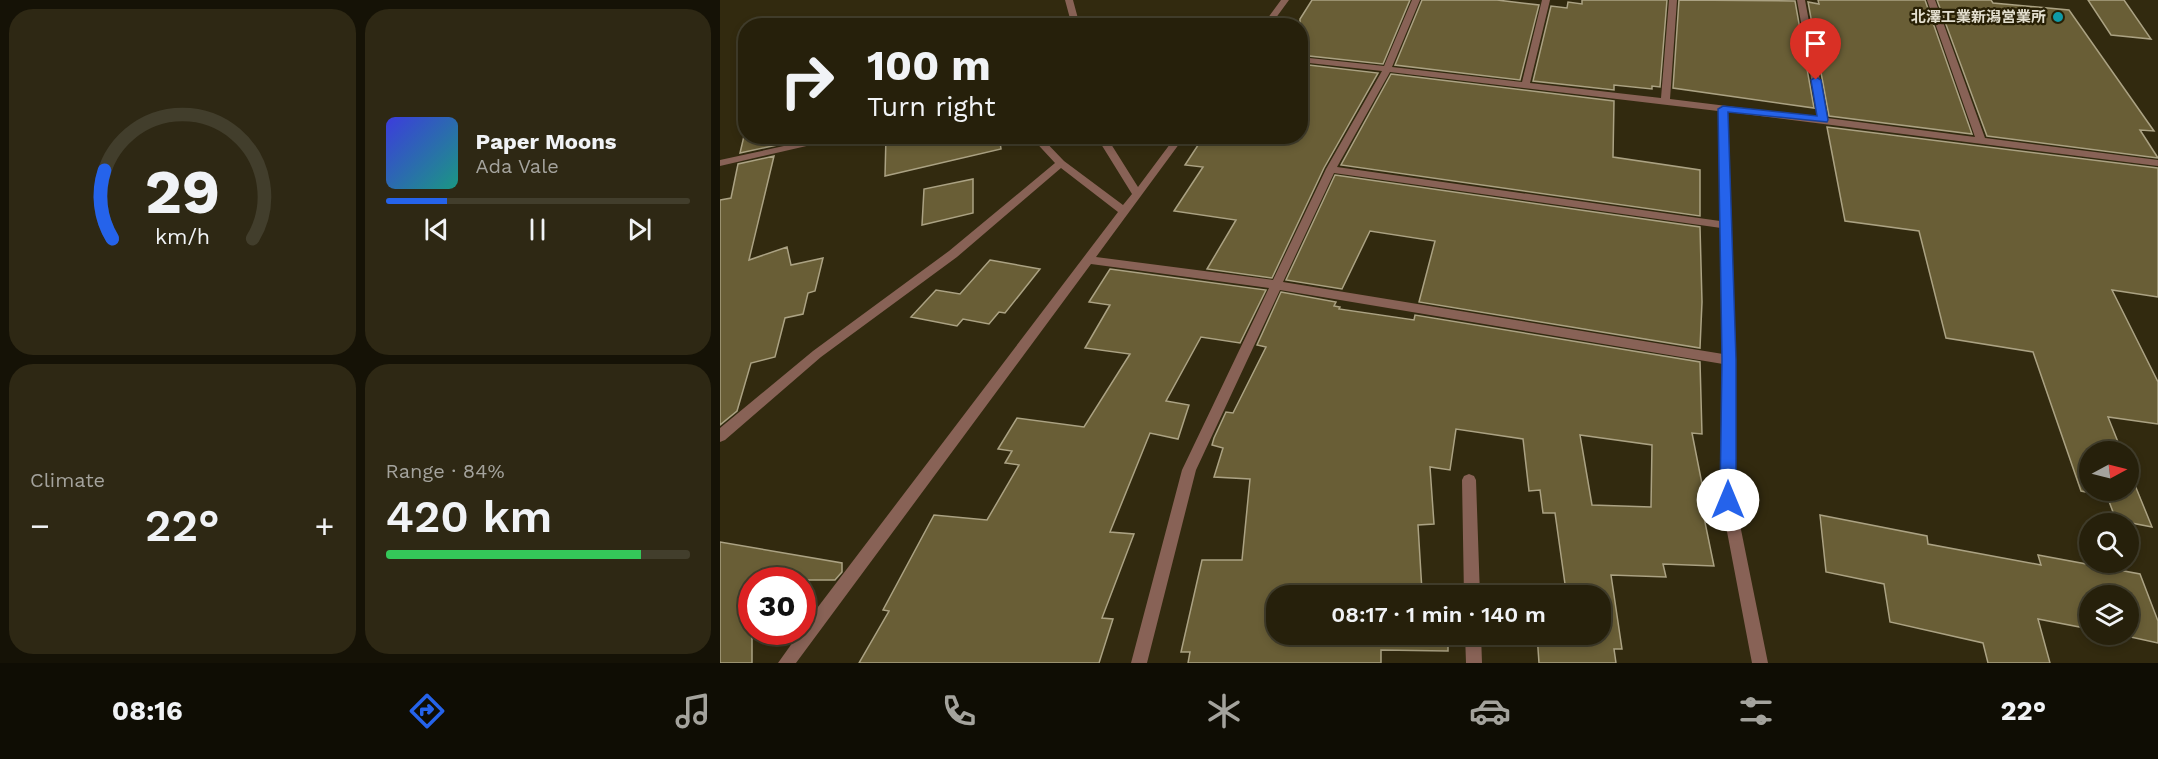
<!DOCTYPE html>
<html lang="en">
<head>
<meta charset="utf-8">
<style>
  body { margin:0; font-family:"Work Sans","Noto Sans JP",sans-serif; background:#2e2814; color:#f1f3f6; height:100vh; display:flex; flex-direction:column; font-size:22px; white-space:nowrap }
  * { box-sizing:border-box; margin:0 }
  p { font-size:20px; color:#a4a39d }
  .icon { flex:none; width:33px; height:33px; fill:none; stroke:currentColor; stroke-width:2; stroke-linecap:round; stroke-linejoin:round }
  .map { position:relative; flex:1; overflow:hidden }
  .drawer { display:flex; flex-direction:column; gap:9px; padding:9px; background:#151206; width:720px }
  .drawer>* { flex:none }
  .banner { position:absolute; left:18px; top:18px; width:570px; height:126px; border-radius:24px; box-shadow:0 3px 9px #0003,0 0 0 2px #423e2c; background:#26200b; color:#f1f3f6; overflow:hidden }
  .needle { width:39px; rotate:83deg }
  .controls { position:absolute; left:1359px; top:441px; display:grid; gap:12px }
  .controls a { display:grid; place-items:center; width:60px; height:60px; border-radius:50%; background:#26200b; box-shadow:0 3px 9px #0003,0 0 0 2px #423e2c; font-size:30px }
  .speed { position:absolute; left:18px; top:567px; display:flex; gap:12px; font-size:30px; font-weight:700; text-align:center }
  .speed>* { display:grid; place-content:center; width:78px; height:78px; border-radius:50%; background:#26200b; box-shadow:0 3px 9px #0003,0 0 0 2px #423e2c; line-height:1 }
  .speed .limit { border:9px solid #d22; background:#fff; color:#111 }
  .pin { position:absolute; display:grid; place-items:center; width:51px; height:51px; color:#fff; margin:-62px -26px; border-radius:50% 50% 50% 0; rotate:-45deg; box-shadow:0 0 6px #0007 }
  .pin .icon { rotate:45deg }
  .me { position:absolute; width:66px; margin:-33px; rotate:0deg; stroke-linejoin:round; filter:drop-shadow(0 0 4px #0008) }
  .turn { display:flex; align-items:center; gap:21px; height:126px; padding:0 30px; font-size:27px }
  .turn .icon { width:78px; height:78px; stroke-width:2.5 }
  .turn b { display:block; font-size:42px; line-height:51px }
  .big { font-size:45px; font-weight:600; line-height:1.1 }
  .drawer .widget { flex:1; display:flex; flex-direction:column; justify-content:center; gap:9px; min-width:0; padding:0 21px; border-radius:24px; background:#2e2814 }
  .drawer .dial { align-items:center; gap:0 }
  .dial svg { height:156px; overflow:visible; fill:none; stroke:#423e2c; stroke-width:7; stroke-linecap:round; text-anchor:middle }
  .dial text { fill:#f1f3f6; stroke:none }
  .song { display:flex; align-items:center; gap:18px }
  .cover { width:72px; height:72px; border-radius:9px; background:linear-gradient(135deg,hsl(240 70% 55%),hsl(170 70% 35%)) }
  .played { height:6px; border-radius:3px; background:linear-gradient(90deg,#2563eb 20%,#423e2c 20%) }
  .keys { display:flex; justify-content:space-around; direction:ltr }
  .heat { display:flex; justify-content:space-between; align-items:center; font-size:33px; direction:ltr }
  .charge { height:9px; border-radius:4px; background:linear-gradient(90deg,#34c759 84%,#423e2c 0) }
  .drawer .tiles { flex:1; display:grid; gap:9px; grid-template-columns:repeat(2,1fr) }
  .trip { position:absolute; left:546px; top:585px; width:345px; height:60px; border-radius:24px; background:#26200b; box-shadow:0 3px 9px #0003,0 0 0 2px #423e2c; font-weight:600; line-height:60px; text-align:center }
  .tab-bar { display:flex; height:96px; justify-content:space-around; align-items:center; background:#0f0d04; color:#a4a39d }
  .tab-bar .icon { width:42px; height:42px }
  .tab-bar .selected { color:#2563eb }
  .tab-bar b { font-size:27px; color:#f1f3f6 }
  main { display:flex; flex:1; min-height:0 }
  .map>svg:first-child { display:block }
  .building { fill:#695e36; stroke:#aba283; stroke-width:1.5; fill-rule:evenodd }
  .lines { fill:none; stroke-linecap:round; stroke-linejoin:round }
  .minor { fill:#886256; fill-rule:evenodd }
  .route { fill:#2563eb; stroke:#184099; stroke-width:1.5 }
  .culture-dot { fill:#0f9aa8; stroke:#282005; stroke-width:2 }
  .labels { text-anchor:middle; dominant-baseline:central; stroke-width:4.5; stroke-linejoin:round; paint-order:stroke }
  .far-poi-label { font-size:15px; font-weight:bold; fill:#e3dfcf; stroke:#282005; text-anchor:end }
</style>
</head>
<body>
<main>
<section class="drawer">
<div class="tiles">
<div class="widget dial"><svg viewBox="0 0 100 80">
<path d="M14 69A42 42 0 1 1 86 69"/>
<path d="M14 69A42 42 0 0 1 10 34" stroke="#2563eb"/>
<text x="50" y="56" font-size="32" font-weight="700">29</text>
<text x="50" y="72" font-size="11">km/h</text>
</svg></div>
<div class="widget">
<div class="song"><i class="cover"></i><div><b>Paper Moons</b><p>Ada Vale</p></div></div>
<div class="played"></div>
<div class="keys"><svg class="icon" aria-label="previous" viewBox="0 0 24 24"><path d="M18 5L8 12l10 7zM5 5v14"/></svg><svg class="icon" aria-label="pause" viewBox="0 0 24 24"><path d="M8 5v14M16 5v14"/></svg><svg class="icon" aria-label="next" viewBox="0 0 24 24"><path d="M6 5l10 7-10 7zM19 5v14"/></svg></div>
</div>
<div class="widget"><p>Climate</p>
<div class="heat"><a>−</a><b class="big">22°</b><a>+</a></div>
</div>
<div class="widget"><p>Range · 84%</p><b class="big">420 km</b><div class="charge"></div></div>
</div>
</section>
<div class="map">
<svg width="1438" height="663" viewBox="0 0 1438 663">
  <rect width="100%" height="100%" fill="#322a0f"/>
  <path class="building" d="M592,0H690L663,64L580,55V19Z
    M702,0H777L819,5L800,80L675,65Z
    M862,0H947L940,87L932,86V89L894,85V90L813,81L831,6L847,8L848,2L862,4Z
    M959,0L1075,1L1094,108L953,88Z
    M1098,0H1205L1252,134L1109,116L1088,2L1099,4Z
    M1217,0H1271L1273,3L1349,10L1434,131L1420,130L1438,158L1267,136Z
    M1368,0H1404L1431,39L1391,35Z
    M580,64L658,73L604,168L552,278L487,269L516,220L454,211L483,167L465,165L484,136H580Z
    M671,74L894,101L893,157L980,170V216L621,165Z
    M1107,127L1438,168V297L1392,290L1438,382V424L1388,417L1402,452H1370V490H1408V468L1432,527L1396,520L1387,496L1361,491L1313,352L1226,338L1199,231L1125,221Z
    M24,136H59L57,145L20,153Z
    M166,136H279L281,149L165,176Z
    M54,156L29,260L67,247L71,265L103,258L95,291L88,293L83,314L65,318L55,357L31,363L17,411L0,425V200L11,198L18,164Z
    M615,175L980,227L982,302L980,348L699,302L715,241L650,231L622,289L566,280Z
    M253,179V213L202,225L204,189Z
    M270,260L320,269L285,313L279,312L269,324L243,319L237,326L191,317L216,290L240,294Z
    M390,269L546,290L520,343L481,337L446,401L469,405L458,439L430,433L390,532L414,534L382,618L393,619L379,663H139L169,611L163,610L214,515L267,520L299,465L285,463L292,451L278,449L297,418L364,427L410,354L365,348L390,305L369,302Z
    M561,292L616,302L614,306L620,307L619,309L694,320L695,315L980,362L982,434L972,433L985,499L980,498L994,566L943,564L946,577L891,575L902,649H894L896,663H819L817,634H880V596H813L812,585L845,584L835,513H823L820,490L809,491L803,439L736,429L730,470L710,467L714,524L698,525L702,591L728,592V596H556V634H728V651L661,650V663H468L470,652H461L482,560H522L530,479L494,477L503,448L492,445L494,438L506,412L513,413L546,347L537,345ZM860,435L932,445L931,507L872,505Z
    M1100,515L1207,536L1208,544L1321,565L1318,555L1420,574L1438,621V643L1397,634H1408V596H1370V629L1318,619L1330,663H1268L1263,643L1170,622L1164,584L1106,572Z
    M0,542L122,563V572L115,580H32V663H0Z"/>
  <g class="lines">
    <path class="minor" d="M345,0H353L360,26H352Z
      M561,0H569L550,26H542Z
      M692,0H700L672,67L802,82L822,0H830L810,83L941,98L949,0H957L950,99L1098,117L1077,0H1085L1107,118L1255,137L1207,0H1215L1265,138L1438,160V166L1008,112L1015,360V500L1048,663H1032L1001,500L1003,364L560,290L476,470L427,663H411L462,470L549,288L371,264L76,663H58L80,632H82V628L398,212L341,168L237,257L101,357L5,440L0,442V428L93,351L229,251L335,163L310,136H320L344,161L403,205L412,194L381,144L379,136H389L391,144L418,187L456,136H465L376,257L553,280L606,169L662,71L580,62V57L664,66ZM670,72L998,111L1000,221L617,167ZM614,173L1001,228L1003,354L563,282Z
      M110,136H130L0,166V160Z
      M749,474L754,476L756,480L760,596H744L742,480L744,476Z
      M745,634H761L762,663H746Z"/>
  </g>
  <path class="route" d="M1096,77L1101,80L1108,120L1107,122L1008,112L1016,360V500L1014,505L1008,507L1003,505L1000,500L1002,360L998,109L1003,106L1097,116L1091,80Z"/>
  <circle class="culture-dot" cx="1338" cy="17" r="6"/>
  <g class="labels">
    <g class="far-poi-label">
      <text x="1326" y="17">北澤工業新潟営業所</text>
    </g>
  </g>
</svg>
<div class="controls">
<a><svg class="needle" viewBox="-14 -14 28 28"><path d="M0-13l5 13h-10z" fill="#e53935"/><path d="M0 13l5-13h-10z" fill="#a4a39d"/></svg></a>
<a><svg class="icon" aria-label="search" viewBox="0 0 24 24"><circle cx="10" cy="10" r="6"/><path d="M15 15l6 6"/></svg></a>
<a><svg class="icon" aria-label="layers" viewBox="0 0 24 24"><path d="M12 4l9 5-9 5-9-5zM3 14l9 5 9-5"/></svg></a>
</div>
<div class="speed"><div class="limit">30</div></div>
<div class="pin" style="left:1096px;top:80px;background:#d93025"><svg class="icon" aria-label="arrive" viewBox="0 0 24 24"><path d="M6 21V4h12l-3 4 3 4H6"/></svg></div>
<svg class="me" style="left:1008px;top:500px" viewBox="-20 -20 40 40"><circle r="19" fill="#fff"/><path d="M0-13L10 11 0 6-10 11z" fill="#2563eb"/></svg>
<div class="trip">08:17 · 1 min · 140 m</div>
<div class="banner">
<div class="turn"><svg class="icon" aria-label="right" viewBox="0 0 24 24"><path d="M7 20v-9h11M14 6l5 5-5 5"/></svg><div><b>100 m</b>Turn right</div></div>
</div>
</div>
</main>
<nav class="tab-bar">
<b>08:16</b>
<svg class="icon selected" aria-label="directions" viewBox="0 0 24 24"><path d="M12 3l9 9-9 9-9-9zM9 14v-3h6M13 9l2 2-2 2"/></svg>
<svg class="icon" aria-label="music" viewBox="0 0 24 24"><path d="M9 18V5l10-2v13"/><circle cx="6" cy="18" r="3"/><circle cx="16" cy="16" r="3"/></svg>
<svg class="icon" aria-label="phone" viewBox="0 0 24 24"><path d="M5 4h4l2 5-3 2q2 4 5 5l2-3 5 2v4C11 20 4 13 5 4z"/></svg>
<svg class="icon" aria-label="climate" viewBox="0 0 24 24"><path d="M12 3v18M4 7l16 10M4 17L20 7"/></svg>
<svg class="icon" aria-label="car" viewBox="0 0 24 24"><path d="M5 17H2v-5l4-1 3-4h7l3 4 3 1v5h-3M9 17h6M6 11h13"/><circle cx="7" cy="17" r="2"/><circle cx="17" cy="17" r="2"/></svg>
<svg class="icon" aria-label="filters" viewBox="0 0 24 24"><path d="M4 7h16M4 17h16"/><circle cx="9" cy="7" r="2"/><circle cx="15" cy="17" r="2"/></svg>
<b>22°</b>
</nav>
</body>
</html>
